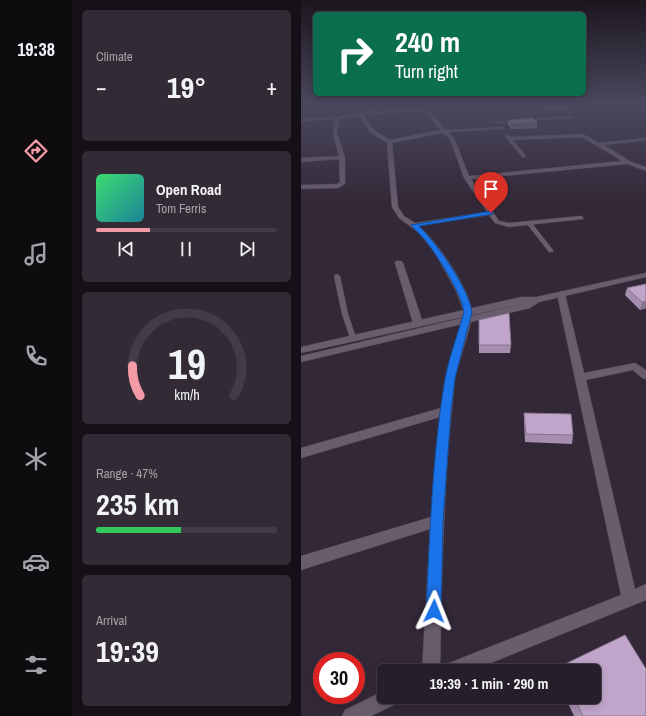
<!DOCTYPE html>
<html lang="en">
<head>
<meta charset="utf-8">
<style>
  body { margin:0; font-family:"Archivo Narrow",sans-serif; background:#322b35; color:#f1f3f6; height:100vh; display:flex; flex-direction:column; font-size:15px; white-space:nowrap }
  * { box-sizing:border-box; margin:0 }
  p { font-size:13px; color:#a4a2a8 }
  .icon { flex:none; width:22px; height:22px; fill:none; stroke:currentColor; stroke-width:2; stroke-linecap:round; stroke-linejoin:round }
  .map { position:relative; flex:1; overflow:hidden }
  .drawer { display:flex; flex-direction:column; gap:10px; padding:10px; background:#151017; width:229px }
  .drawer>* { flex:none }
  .guide { position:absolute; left:12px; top:12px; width:273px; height:84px; border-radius:6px; box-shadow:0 2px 10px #0003,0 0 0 1px #423c46; background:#0b6e4f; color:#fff; overflow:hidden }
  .speed { position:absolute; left:12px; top:652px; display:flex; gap:8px; font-size:20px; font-weight:700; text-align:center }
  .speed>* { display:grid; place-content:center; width:52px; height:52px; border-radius:50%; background:#261e29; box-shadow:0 2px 10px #0003,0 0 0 1px #423c46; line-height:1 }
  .speed .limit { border:6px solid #d22; background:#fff; color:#111 }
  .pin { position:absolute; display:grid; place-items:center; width:34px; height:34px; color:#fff; margin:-41px -17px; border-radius:50% 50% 50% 0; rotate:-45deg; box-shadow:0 0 4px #0007 }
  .pin .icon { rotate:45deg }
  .me { position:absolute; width:44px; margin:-22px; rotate:2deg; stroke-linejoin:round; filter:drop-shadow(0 0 3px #0008) }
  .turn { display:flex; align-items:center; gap:14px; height:84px; padding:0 16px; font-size:18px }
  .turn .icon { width:52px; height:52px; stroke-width:2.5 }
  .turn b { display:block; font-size:28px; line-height:34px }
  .big { font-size:30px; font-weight:800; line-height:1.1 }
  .drawer .tile { flex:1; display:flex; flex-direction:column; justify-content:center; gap:6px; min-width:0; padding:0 14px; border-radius:6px; background:#322b35 }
  .drawer .dial { align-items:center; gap:0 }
  .dial svg { height:104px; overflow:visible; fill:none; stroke:#423c46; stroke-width:7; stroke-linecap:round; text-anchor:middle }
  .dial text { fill:#f1f3f6; stroke:none }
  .song { display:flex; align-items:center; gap:12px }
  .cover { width:48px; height:48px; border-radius:6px; background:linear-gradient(135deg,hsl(140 70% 55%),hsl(190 70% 35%)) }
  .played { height:4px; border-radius:2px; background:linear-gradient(90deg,#f49aa7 30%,#423c46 30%) }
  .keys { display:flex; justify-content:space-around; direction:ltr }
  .heat { display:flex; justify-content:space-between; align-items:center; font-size:22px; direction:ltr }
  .charge { height:6px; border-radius:3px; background:linear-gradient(90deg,#34c759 47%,#423c46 0) }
  .trip { position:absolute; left:76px; top:664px; width:224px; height:40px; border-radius:6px; background:#261e29; box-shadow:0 2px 10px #0003,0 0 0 1px #423c46; font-weight:800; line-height:40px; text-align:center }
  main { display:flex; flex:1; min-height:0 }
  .tab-bar { display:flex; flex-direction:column; width:72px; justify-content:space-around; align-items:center; background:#0f0c10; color:#a4a2a8 }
  .tab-bar .icon { width:28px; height:28px }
  .tab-bar .on { color:#f49aa7 }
  .tab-bar b { font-size:18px; color:#f1f3f6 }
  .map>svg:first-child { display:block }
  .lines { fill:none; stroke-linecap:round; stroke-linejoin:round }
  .service-casing { stroke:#4e4552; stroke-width:1 }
  .minor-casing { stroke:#4e4552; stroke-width:1 }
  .tertiary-casing { stroke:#4e4552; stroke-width:1 }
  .service { fill:#685c6d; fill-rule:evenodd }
  .minor { fill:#685c6d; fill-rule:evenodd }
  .tertiary { fill:#685c6d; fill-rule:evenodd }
  .wall { fill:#a68eaf }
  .shaded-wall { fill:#87748e }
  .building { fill:#c1a5cb; stroke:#87748e }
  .route { fill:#1a73e8; stroke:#114b97 }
</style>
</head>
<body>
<main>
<nav class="tab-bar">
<b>19:38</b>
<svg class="icon on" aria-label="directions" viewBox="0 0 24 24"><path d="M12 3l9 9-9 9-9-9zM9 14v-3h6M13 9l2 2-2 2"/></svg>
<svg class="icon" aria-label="music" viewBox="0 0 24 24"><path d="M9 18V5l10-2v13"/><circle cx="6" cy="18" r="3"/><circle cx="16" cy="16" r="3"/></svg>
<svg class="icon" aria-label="phone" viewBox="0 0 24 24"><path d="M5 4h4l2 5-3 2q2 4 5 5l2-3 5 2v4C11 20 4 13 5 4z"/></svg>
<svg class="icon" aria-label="climate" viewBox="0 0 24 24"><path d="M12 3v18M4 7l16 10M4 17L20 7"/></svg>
<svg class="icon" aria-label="car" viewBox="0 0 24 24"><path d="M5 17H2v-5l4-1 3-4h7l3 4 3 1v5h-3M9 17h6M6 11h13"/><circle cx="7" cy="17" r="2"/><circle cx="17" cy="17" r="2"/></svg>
<svg class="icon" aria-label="filters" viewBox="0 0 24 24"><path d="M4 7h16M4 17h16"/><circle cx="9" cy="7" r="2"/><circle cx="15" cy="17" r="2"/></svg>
</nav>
<section class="drawer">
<div class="tile"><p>Climate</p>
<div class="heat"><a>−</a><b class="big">19°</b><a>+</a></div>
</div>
<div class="tile">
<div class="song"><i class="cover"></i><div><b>Open Road</b><p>Tom Ferris</p></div></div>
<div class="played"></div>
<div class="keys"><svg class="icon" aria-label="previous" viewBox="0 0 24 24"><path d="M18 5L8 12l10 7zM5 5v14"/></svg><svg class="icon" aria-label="pause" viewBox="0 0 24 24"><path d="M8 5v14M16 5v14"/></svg><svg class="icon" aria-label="next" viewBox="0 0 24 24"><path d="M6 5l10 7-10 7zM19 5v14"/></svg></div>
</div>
<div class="tile dial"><svg viewBox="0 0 100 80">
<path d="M14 69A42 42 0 1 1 86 69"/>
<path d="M14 69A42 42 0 0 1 8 46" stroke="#f49aa7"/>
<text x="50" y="56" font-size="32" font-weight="700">19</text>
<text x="50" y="72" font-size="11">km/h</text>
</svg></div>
<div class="tile"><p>Range · 47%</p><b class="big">235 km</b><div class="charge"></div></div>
<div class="tile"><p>Arrival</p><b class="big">19:39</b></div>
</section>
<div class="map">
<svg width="345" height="716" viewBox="0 0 345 716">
  <rect width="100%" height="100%" fill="#332837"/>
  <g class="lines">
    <defs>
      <path id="service" d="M226,222H230L252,250V252H248L226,224Z
        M36,274L39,276L47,314L55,338L54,339L52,340L49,338L41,314L33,276Z"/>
      <path id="minor" d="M62,104H67L73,111L119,109L128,110L144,130L203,127L201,129L147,132L153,138L168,176L321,161L281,137L212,140L225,156L222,158L204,136L206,135L210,137L282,134L298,143L345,138V140L303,145L329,161L345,167V171L326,164L170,179L198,221L208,223L280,216L282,217V219L208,227L194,223L188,215L118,226C137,243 166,285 171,310C173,320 157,364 154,378C153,384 153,392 152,399C142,489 141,580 139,671H121L129,529L0,570V556L130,517L139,417L0,458V448L140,408L144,378L163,312L155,291L134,253L118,233L98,218L91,207L86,143L69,132L58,116L38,119L36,133L44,157V184L37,188L0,189V185L36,184L39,182L38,159L0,162V158L38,156L32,133L34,119L0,121V119L36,117L69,111ZM119,111L125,112L139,130L89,140L73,130L62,115ZM142,133L149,139L163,178L186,212L114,223L103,216L97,207L91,143Z
        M235,104H255L187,109L185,108Z
        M270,116L272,118L196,123L194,122Z
        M95,261H101L102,263L122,323L120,325H114L112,323L94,263Z
        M260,291L264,294L283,373L334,363L345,370V379L341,378L332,370L285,380L334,589L345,584V600L170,671H140L143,665L320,595L256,294Z
        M83,691V697H100L97,703L70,716H41L44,710Z"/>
      <path id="tertiary" d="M345,273V277L238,302L229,308L0,362V356L225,303L0,353V347L220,297H235Z"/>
    </defs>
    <use href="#service" class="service-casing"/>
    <use href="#minor" class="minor-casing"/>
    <use href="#tertiary" class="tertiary-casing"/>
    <use href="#service" class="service"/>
    <use href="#minor" class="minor"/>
    <use href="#tertiary" class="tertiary"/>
  </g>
  <path class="wall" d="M149,104H178V107L150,108Z
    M243,104H266L267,110L248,111L243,108Z
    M207,120L236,122V128L211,129L207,125Z
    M345,284V308L339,310L324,295L326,288Z
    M178,320L210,345L209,353H178Z
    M223,413L272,435L271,444L224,442L223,421Z
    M324,635L345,669V716H273L264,697H293V671H257L258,667Z"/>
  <path class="shaded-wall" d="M267,105V110L248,111V107Z
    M236,122V128L211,129V124Z
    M345,301V308L339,310L341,302Z"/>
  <path class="building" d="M244,104H266L267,105L248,107Z
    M232,118L236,122L211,124L207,120Z
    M345,284V301L341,302L326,288Z
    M208,313L210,345H178V320Z
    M223,413L270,414L272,435L225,434Z
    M324,635L345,669V716H282L273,697H293V671H260L258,667Z"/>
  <linearGradient id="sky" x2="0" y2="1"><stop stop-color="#1c161e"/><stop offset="0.51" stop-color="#4a485e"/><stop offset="1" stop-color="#4a485e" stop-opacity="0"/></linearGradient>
  <rect width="345" height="204" fill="url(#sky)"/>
  <path class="route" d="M190,211L192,212V214L118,226C136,244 167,287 171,312L154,378L150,411L142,521L140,611L138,616L133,618L128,616L125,611C129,534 131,455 144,379C148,357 157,334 163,312C160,292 137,257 125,241C120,235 114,230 110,225Z"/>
</svg>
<div class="speed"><div class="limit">30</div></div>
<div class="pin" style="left:190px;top:213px;background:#d93025"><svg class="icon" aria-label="arrive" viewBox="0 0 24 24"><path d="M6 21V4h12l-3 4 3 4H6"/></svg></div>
<svg class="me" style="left:133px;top:611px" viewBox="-20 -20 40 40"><path d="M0-17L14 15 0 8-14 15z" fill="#1a73e8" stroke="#fff" stroke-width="4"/></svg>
<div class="trip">19:39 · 1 min · 290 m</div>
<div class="guide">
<div class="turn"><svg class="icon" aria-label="right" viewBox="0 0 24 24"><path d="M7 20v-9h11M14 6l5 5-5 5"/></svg><div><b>240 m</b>Turn right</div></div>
</div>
</div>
</main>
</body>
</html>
